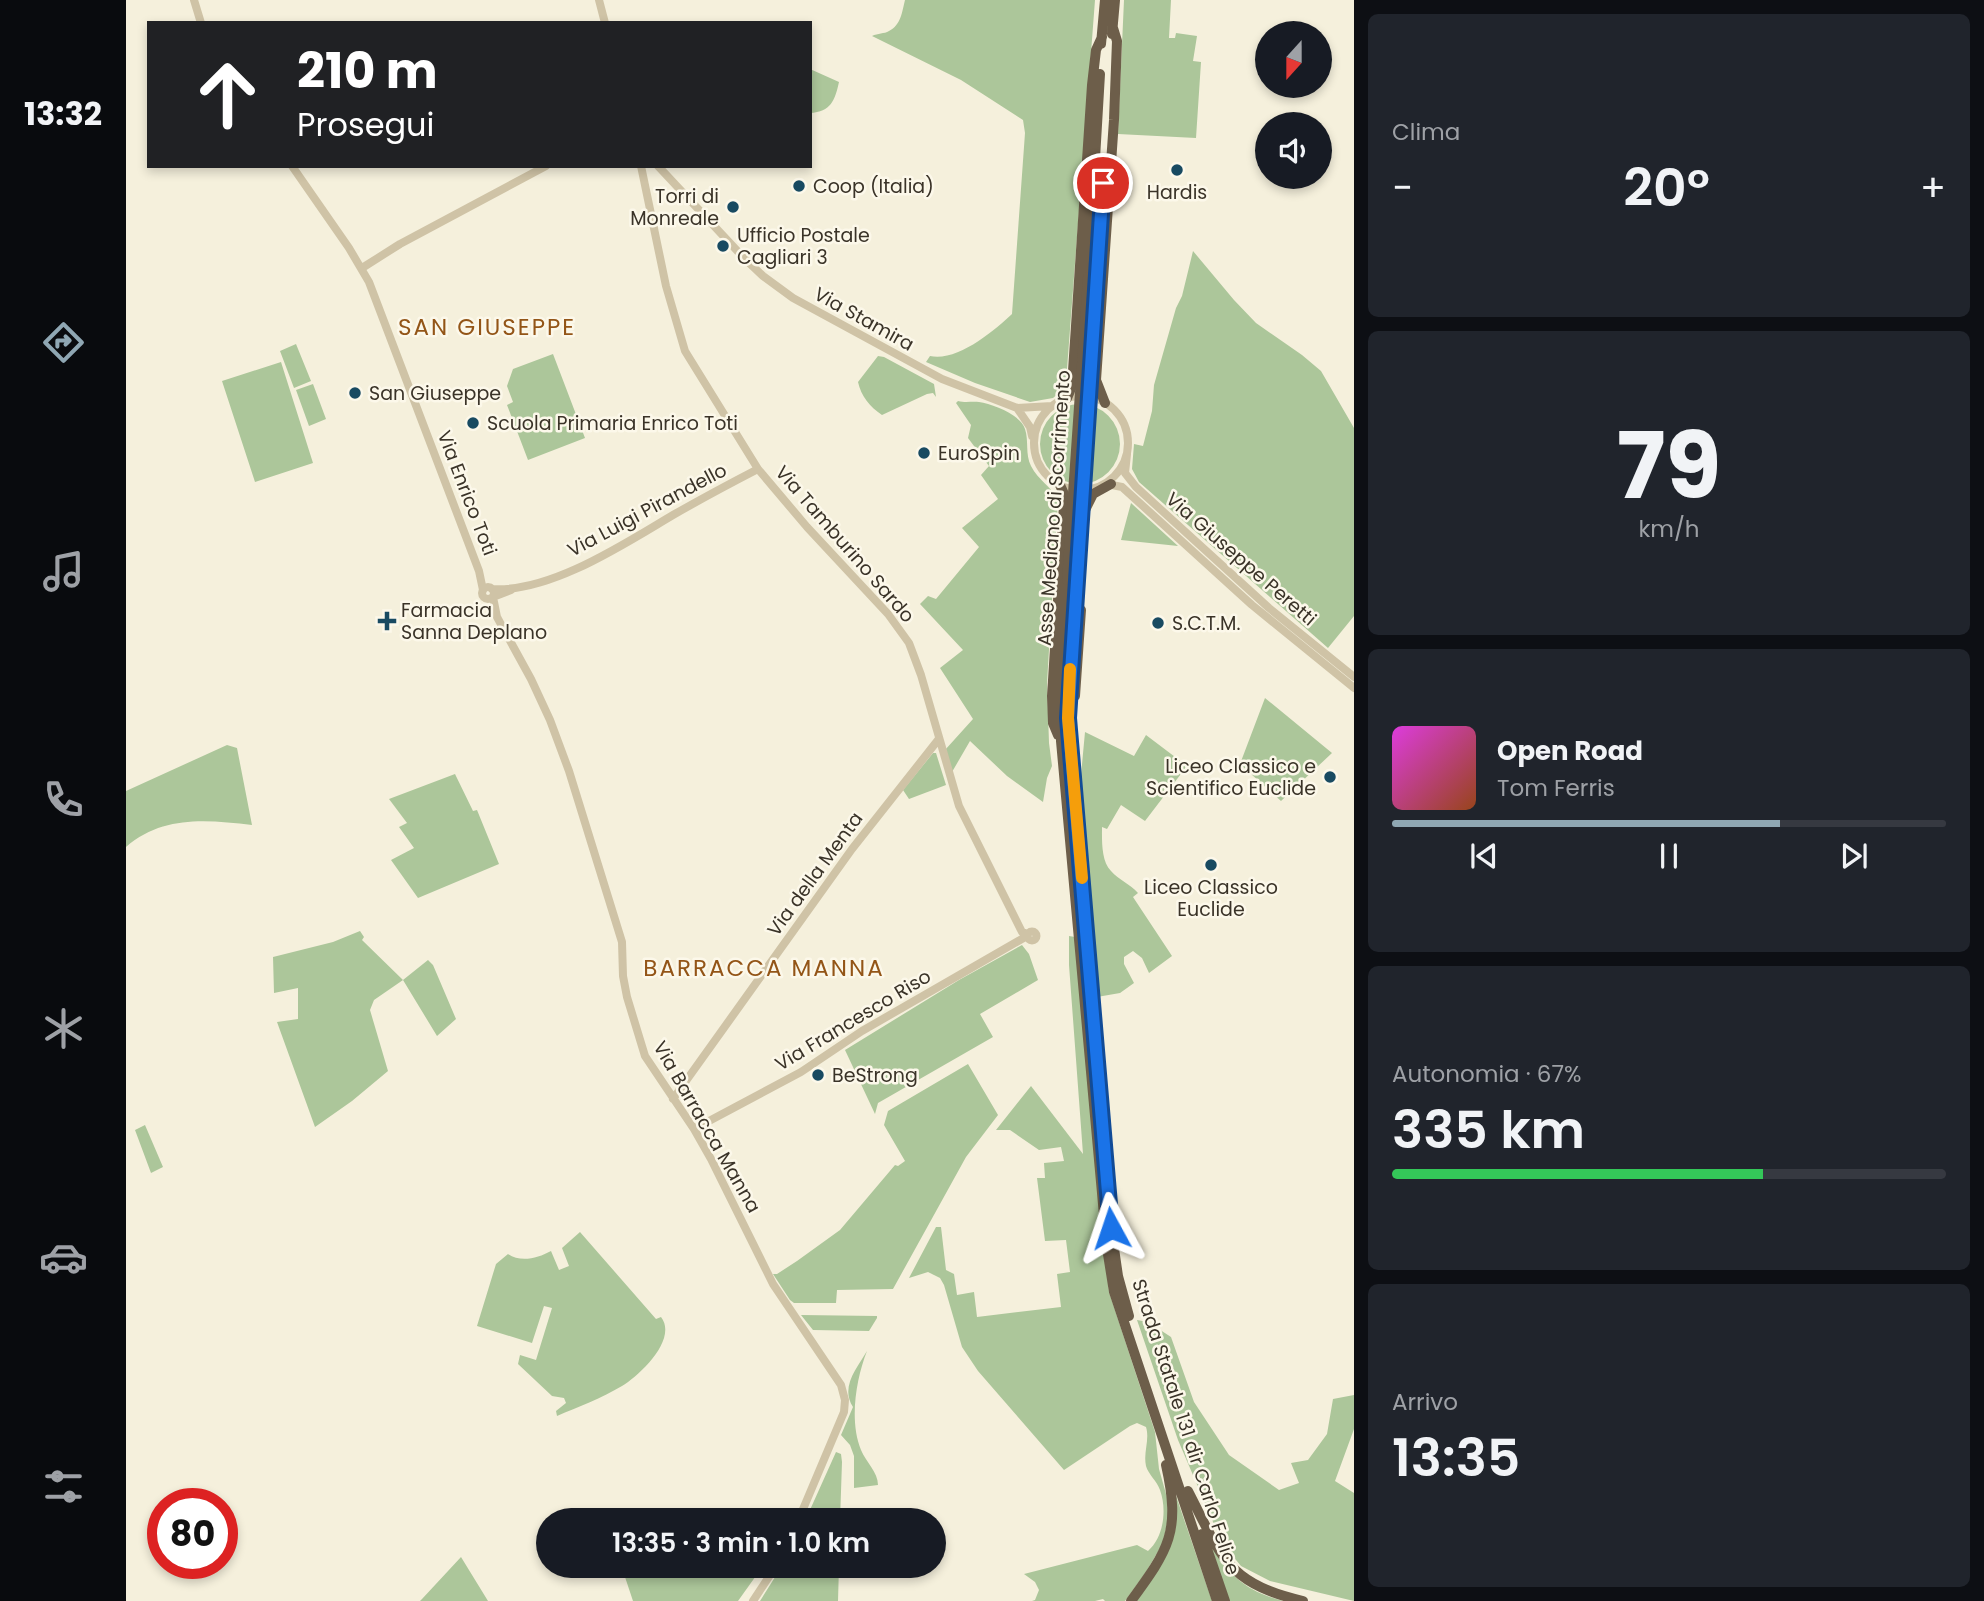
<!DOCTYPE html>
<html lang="it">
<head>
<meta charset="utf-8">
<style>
  body { margin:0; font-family:Poppins,sans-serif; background:#20242c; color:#f1f3f6; height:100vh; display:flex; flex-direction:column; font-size:26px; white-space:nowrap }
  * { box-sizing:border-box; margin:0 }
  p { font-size:23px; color:#9ea1a6 }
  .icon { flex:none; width:38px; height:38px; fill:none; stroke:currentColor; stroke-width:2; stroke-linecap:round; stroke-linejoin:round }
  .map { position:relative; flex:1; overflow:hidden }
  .side { display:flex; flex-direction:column; gap:14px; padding:14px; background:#0d0f14; width:630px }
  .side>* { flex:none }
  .guide { position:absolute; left:21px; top:21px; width:665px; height:147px; border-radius:0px; box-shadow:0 4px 10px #0003; background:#202124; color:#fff; overflow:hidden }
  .needle { width:46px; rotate:201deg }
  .controls { position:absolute; left:1129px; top:21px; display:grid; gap:14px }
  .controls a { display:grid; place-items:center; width:77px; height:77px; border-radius:50%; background:#171b24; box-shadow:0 4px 10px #0003; font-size:35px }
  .speed { position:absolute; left:21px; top:1488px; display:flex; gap:14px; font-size:35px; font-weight:700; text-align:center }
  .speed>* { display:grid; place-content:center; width:91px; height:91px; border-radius:50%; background:#171b24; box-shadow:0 4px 10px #0003; line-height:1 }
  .speed .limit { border:10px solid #d22; background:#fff; color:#111 }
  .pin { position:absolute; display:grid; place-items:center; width:60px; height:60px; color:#fff; margin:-30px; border:4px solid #fff; border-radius:50%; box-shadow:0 2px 7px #0007 }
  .me { position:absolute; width:77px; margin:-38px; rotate:355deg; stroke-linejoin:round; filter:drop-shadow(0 0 5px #0008) }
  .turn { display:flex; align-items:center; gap:24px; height:147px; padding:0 35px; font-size:32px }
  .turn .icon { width:91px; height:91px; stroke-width:2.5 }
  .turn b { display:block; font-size:49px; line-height:60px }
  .big { font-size:52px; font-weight:600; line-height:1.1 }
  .side .widget { flex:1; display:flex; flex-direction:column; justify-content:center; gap:10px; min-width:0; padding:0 24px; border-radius:10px; background:#20242c }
  .side .dial { align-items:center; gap:0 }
  .dial b { font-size:91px; line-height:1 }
  .song { display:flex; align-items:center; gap:21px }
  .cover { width:84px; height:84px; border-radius:10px; background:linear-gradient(135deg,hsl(300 70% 55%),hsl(20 70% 35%)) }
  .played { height:7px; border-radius:4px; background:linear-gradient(90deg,#8fa7b3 70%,#363941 70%) }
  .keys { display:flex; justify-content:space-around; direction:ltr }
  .heat { display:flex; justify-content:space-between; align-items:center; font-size:38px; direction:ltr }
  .charge { height:10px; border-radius:5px; background:linear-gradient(90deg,#34c759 67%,#363941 0) }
  .trip { position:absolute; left:410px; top:1508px; width:410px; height:70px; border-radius:35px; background:#171b24; box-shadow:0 4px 10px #0003; font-weight:600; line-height:70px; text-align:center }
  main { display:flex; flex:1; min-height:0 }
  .tab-bar { display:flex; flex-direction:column; width:126px; justify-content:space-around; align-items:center; background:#090b0e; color:#9ea1a6 }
  .tab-bar .icon { width:49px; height:49px }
  .tab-bar .current { color:#8fa7b3 }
  .tab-bar b { font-size:32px; color:#f1f3f6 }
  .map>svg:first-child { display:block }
  .green { fill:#acc69a }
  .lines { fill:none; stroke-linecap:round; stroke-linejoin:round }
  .tertiary { stroke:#cfc3a6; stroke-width:8 }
  .trunk { stroke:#6d5e4a; stroke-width:10 }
  .trunk-bridge { stroke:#6d5e4a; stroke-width:10 }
  .route-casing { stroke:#114b97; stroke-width:18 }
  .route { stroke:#1a73e8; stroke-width:12 }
  .slow { stroke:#f59e0b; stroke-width:12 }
  .poi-dot { fill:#184a61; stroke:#fcf8ea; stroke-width:2.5 }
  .labels { text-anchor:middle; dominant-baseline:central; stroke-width:5; stroke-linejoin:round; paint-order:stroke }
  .poi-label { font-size:19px; fill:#3a3328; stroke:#fcf8ea; text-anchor:start }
  .street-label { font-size:19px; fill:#3a3328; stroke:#fcf8ea }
  .quarter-label { font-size:23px; letter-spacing:2px; fill:#935517; stroke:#fcf8ea }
</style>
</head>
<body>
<main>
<nav class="tab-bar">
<b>13:32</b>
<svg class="icon current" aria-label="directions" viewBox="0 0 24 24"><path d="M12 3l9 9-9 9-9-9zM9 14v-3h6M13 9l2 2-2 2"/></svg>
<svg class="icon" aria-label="music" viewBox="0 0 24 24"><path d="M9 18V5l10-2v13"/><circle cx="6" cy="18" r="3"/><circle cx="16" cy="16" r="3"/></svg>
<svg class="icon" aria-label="phone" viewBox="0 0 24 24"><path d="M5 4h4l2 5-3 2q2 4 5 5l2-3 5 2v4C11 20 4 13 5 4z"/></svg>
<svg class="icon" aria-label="climate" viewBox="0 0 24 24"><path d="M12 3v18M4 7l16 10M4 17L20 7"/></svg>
<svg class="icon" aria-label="car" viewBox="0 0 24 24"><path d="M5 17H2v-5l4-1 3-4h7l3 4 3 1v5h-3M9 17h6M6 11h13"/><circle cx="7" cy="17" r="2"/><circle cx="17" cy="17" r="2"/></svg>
<svg class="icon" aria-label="filters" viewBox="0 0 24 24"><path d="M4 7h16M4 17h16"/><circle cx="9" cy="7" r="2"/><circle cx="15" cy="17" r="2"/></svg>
</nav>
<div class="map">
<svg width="1228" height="1601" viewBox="0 0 1228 1601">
  <rect width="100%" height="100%" fill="#f5f0dc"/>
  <path class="green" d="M779,0H969L940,382L934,392L927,398L904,402L849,383L800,362L804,356C831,362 868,331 886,314L899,133L897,120L835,80L746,36C752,33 758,34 763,31C775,25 776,12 779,0Z
    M998,0H1045L1043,38H1049L1050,33L1071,36L1067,61L1075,62L1070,138L992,134Z
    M684,69L713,82C709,100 705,112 684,113Z
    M1067,251L1108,300L1130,323L1176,355L1195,371L1228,428V616L1202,648L1013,482L1006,469L1008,444L1017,446L1026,411L1028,385L1050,308L1056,296Z
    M170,344L185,381L168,388L154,351Z
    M427,354L459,438L402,460L381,405L387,402L381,386L387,369Z
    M752,356L758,357L808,384L810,397L807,393L801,394L756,415C744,407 735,396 732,382Z
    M155,362L187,463L129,482L96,381Z
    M187,384L200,419L183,426L170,390Z
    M832,401C840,403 846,401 853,402C867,404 895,415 899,429C903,441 899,454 905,466C912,480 926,487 932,500L921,683L923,743L926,766L921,778L917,802L881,776L844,741L826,772L819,750L847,719L814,668L837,650L794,604L802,596L810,599L853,547L836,528L872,499L855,475L863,466L842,438L845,425L830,403Z
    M914 444a40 40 0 1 1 80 0a40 40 0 1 1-80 0Z
    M1005,503L1052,546L995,540Z
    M1139,698L1206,753L1155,801L1114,764Z
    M959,732L1008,756L1020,735L1061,766L1019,821L995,805L981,829L976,827C976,840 975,861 985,871C993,880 1004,884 1012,893L1007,897L1046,956L1023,973L1016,958L1007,951L998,957V964L1008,983L994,993L971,997L954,786Z
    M101,745L111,748L126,825C81,820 37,815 0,847V791Z
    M807,753H810L820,785L783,799L777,790Z
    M329,774L347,811L351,810L373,864L292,898L265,860L288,848L273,827L281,823L263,799Z
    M234,931L238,937L236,940L277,980L302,960L307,965L330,1019L311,1036L277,980L248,1000L244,1010L262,1071L226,1101L189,1127L151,1022L172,1019V988L148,993L147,957L207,942Z
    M943,936L949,937L983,1292L1029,1432L1033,1469L1042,1501L1043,1514L1037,1543L1020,1572L999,1601H979L977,1599L969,1601H906L909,1600L913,1590L909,1582L898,1574L1011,1545L1022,1551C1038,1537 1041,1509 1034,1490C1031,1481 1022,1474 1020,1466C1017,1452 1024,1440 1020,1427L1011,1423L1004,1426L938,1470L852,1371L836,1347L818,1285L814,1278L802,1272L783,1278L810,1227H815L820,1270L828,1274L831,1295L848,1292L851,1317L935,1307L931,1274L944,1272L940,1240L919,1241L911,1178H919L918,1163L938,1161L935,1147L913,1150L884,1130H870L905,1086L957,1154L943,965Z
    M896,945L903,954L912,980L854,1014L867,1037L752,1103L749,1114L719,1050L833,980Z
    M842,1064L872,1115L840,1157L767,1289L711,1290L710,1303H668L664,1300L647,1274H651L671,1261L714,1230L769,1165L772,1166L779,1161L758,1125L762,1111Z
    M19,1125L37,1167L25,1173L9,1130Z
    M454,1232L530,1319L535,1317C552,1339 514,1375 496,1386C476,1398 452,1407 431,1416L430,1411L440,1403L438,1398L426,1396L392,1364L394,1355L410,1360L426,1308L418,1306L406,1343L351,1326L370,1264L382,1254C395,1263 412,1258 425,1251L433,1270L443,1266L436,1248Z
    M675,1315L751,1316V1318L743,1331L687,1330Z
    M1011,1320L1022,1322L1045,1337L1068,1402L1103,1455L1153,1490L1173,1483L1165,1463L1182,1460L1201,1434L1207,1399L1228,1395V1429L1209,1481L1228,1493V1601L1144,1581L1115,1566L1096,1543L1052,1440Z
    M741,1351C730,1379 723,1421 735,1450C740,1462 752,1472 752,1485L728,1488V1456L724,1445L715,1435L727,1407C714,1387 731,1368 741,1351Z
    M710,1452L715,1454L716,1462L714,1521H679Z
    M1049,1493L1086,1601H1010C1039,1558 1052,1548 1049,1493Z
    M1085,1546C1105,1577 1120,1591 1157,1601H1103Z
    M335,1557L362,1601H294L296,1599Z
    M510,1566H637L612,1601H507L498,1574Z
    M656,1566H713L712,1601H634Z"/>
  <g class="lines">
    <path class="tertiary" d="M68,0L75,23
      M473,0L479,23
      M166,166L223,248L243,282L353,571L357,590
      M515,166L540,286L559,351L632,469L681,527L762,614L783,643L795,675L833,806L896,932L902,934
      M532,166L617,257L637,276L667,298L816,379L891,408L926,406
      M236,268L274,244L420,166
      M908 443a47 47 0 1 1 94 0a47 47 0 1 1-94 0Z
      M891,408L904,427L906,436
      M1001,454L999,473L1010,487L1143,608L1228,677
      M981,484L996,487L1126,605L1228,688
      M356 593a6 6 0 1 1 12 0a6 6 0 1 1-12 0Z
      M366,589C424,593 498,544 547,515C575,499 603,484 632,469
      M385,590L367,597L371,617L405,679L424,720L443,771L496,942L497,976L501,997L519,1056L568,1129L585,1159L647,1284L715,1385L719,1400L718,1412L672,1521
      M901.5 936a4.5 4.5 0 1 1 9 0a4.5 4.5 0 1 1-9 0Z
      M547,1099L726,849L812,740
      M568,1129L675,1072L736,1031L901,936
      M627,1601L650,1566"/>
    <path class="trunk" d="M986,34L989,0
      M975,44L979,0
      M962,277L974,74
      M941,398L946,386L966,85L970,50L976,37
      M979,403L970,380L988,120L991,41L987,28
      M959,510L967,494L985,484
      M941,580L934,677L935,741L981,1248L988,1292L1091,1601
      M951,581L942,718L985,1228L992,1276L1003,1316
      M949,696L955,610
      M932,735L927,723L926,696L938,505V494L934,485
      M1062,1491C1096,1557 1100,1583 1177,1601
      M1076,1534L1099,1601
      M1005,1601C1043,1549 1055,1532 1040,1465"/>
    <path class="trunk-bridge" d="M941,580L962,277
      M951,581L971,278"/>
  </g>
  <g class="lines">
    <defs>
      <path id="route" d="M977,183L942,718L985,1228"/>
    </defs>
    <use href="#route" class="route-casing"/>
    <use href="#route" class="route"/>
    <path class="slow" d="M944,669L942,718L956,878"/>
  </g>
  <g class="poi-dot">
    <circle cx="1051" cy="170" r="7"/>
    <circle cx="673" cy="186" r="7"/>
    <circle cx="607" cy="207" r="7"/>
    <circle cx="597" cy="246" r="7"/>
    <circle cx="229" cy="393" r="7"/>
    <circle cx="347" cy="423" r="7"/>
    <circle cx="798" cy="453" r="7"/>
    <path d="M257.5 610.5h7v7h7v7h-7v7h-7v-7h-7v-7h7z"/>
    <circle cx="1032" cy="623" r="7"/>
    <circle cx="1204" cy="777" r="7"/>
    <circle cx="1085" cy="865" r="7"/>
    <circle cx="692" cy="1075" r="7"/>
  </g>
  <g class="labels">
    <g class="poi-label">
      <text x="687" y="186">Coop (Italia)</text>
      <text x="1051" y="192" text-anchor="middle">Hardis</text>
      <text x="593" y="196" text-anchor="end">Torri di<tspan x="593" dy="22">Monreale</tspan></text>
      <text x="611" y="235">Ufficio Postale<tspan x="611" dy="22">Cagliari 3</tspan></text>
      <text x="243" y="393">San Giuseppe</text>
      <text x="361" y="423">Scuola Primaria Enrico Toti</text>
      <text x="812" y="453">EuroSpin</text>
      <text x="275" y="610">Farmacia<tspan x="275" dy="22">Sanna Deplano</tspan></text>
      <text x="1046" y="623">S.C.T.M.</text>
      <text x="1190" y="766" text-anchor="end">Liceo Classico e<tspan x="1190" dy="22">Scientifico Euclide</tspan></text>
      <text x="1085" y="887" text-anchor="middle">Liceo Classico<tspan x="1085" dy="22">Euclide</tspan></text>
      <text x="706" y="1075">BeStrong</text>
    </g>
    <g class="street-label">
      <text transform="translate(738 319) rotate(29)">Via Stamira</text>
      <text transform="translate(341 493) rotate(69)">Via Enrico Toti</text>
      <text transform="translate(928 508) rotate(-86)">Asse Mediano di Scorrimento</text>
      <text transform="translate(521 510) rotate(-28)">Via Luigi Pirandello</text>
      <text transform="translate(719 544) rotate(49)">Via Tamburino Sardo</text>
      <text transform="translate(1115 559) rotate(41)">Via Giuseppe Peretti</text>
      <text transform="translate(689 874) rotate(-54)">Via della Menta</text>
      <text transform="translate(727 1020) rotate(-31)">Via Francesco Riso</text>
      <text transform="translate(581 1127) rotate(60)">Via Barracca Manna</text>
      <text transform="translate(1060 1427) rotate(72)">Strada Statale 131 dir Carlo Felice</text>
    </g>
    <g class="quarter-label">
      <text x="361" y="327">SAN GIUSEPPE</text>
      <text x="638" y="968">BARRACCA MANNA</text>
    </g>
  </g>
</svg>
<div class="controls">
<a><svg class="needle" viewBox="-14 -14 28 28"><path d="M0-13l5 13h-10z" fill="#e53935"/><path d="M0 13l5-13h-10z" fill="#9ea1a6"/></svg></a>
<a><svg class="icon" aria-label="sound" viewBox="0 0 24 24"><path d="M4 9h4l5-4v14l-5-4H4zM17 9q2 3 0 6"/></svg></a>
</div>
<div class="speed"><div class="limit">80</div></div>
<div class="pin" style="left:977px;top:183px;background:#d93025"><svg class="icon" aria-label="arrive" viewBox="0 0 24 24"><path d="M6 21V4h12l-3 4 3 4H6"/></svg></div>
<svg class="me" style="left:985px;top:1228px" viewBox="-20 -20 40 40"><path d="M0-17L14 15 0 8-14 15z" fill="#1a73e8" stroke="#fff" stroke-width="4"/></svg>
<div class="trip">13:35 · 3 min · 1.0 km</div>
<div class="guide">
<div class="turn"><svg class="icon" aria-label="ahead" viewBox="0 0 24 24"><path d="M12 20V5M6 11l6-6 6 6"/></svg><div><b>210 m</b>Prosegui</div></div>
</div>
</div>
<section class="side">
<div class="widget"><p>Clima</p>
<div class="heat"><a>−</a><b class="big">20°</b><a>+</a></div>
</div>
<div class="widget dial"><b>79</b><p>km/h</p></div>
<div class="widget">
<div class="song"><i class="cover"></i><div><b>Open Road</b><p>Tom Ferris</p></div></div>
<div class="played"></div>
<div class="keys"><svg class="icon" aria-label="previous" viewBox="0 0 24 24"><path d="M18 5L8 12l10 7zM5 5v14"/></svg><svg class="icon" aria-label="pause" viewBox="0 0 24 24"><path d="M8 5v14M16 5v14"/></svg><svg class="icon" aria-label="next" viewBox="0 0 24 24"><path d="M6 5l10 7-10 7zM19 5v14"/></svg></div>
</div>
<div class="widget"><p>Autonomia · 67%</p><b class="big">335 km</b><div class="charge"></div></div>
<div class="widget"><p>Arrivo</p><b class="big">13:35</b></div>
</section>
</main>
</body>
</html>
